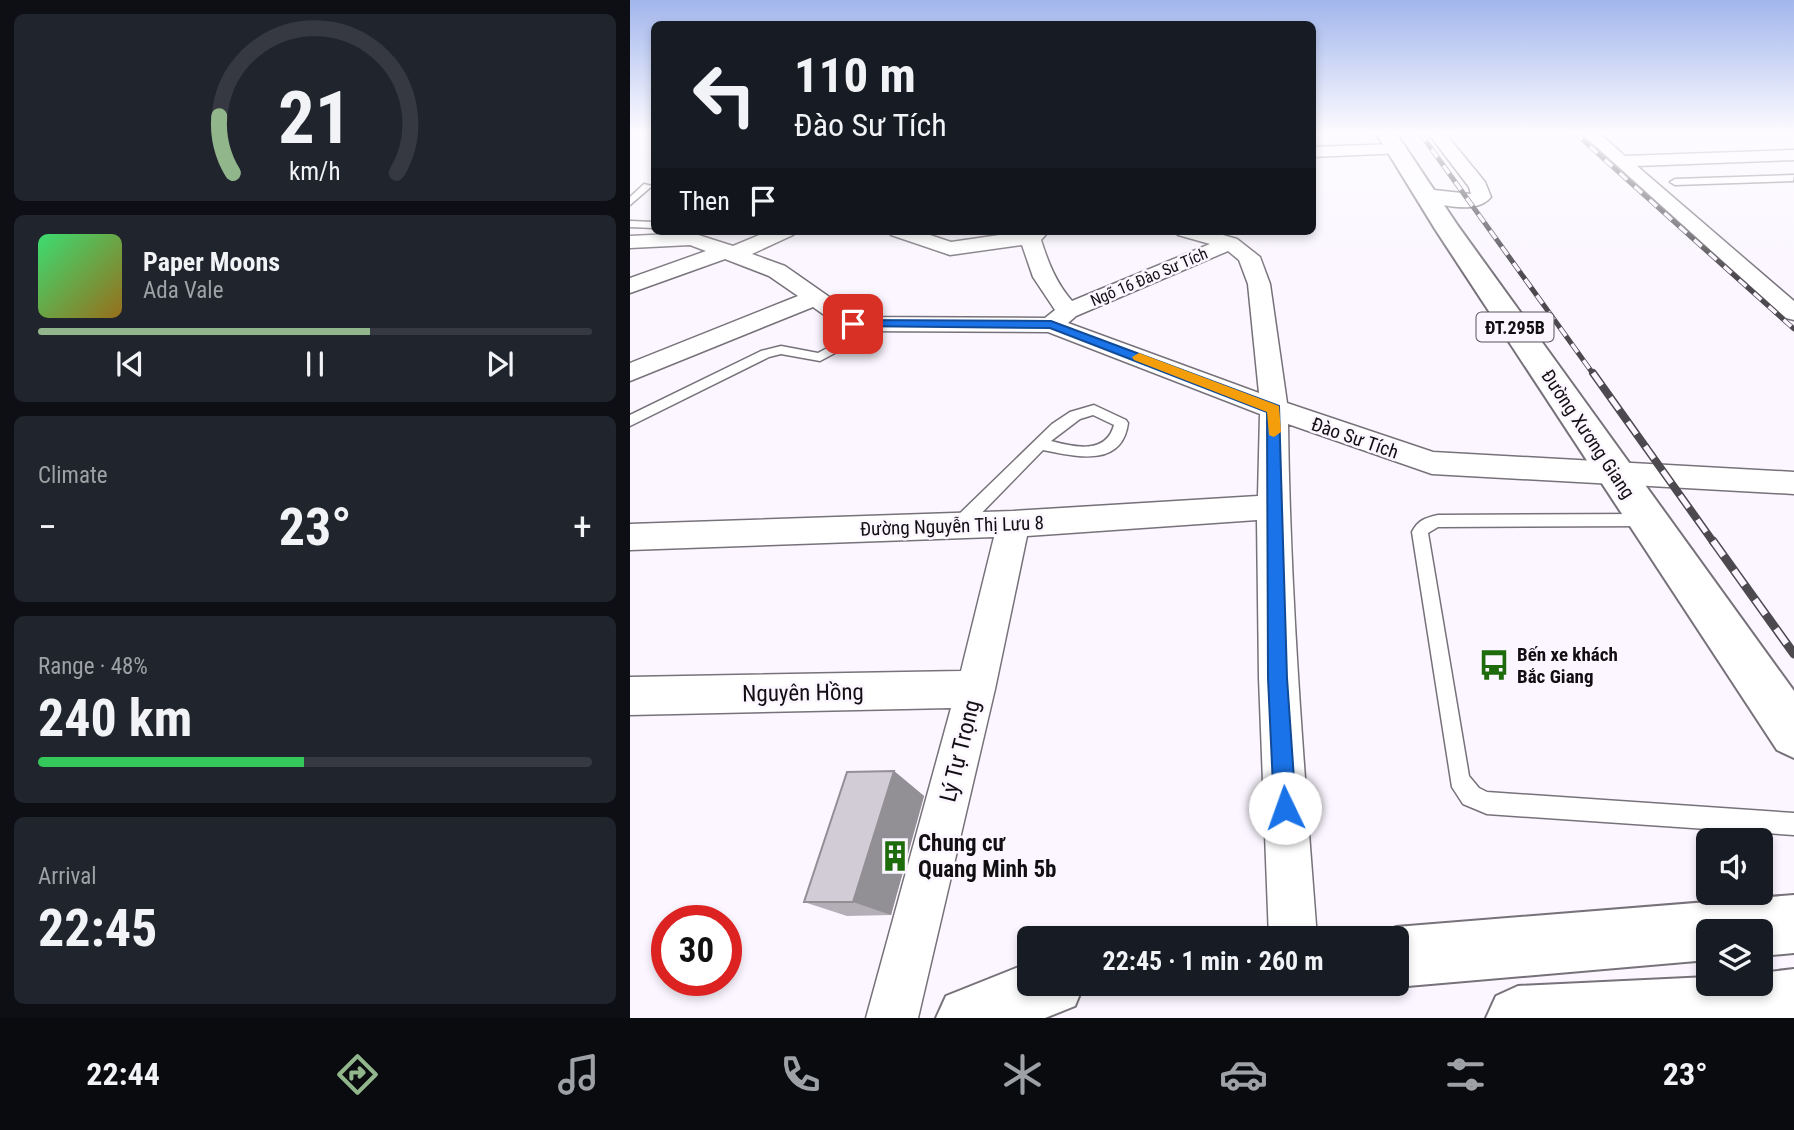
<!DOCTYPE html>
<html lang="en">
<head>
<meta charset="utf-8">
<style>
  body { margin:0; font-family:"Roboto Condensed",sans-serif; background:#20242c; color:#f1f3f6; height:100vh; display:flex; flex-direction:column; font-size:26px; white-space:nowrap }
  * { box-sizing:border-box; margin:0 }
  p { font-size:23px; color:#9ea1a6 }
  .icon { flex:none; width:38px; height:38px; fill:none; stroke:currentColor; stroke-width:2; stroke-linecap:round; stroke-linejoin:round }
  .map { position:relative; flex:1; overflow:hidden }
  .panel { display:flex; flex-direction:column; gap:14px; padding:14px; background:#0d0f14; width:630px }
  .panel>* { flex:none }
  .hud { position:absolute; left:21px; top:21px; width:665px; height:214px; border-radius:10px; box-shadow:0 4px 10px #0003; background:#171b24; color:#f1f3f6; overflow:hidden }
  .controls { position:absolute; left:1066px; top:828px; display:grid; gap:14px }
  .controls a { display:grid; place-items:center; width:77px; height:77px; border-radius:10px; background:#171b24; box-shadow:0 4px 10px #0003; font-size:35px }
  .speed { position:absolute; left:21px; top:905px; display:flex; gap:14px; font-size:35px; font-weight:700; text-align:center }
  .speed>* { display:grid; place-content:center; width:91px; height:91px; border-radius:50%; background:#171b24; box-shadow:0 4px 10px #0003; line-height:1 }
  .speed .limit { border:10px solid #d22; background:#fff; color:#111 }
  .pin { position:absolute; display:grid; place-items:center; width:60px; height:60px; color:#fff; margin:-30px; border-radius:14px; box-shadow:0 4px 10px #0006 }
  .me { position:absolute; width:77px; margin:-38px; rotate:357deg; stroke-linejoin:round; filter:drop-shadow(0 0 5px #0008) }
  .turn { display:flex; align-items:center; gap:24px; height:147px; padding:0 28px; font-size:32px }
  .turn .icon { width:91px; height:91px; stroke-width:2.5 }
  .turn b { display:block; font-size:49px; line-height:60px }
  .then { display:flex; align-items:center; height:66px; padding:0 28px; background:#0003; gap:14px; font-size:26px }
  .big { font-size:52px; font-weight:700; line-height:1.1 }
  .panel .widget { flex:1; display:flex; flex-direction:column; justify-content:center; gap:10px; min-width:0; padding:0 24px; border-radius:10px; background:#20242c }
  .panel .dial { align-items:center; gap:0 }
  .dial svg { height:182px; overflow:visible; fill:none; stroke:#363941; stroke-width:7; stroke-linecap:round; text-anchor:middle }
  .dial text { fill:#f1f3f6; stroke:none }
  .song { display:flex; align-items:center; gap:21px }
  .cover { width:84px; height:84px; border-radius:10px; background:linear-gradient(135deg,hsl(140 70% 55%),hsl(40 70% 35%)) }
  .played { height:7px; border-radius:4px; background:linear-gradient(90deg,#92b68c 60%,#363941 60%) }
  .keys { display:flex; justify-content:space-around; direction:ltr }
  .heat { display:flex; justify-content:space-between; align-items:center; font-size:38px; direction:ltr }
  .charge { height:10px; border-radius:5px; background:linear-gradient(90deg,#34c759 48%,#363941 0) }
  .trip { position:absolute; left:387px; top:926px; width:392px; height:70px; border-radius:10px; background:#171b24; box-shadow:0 4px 10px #0003; font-weight:700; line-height:70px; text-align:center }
  .dock { display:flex; height:112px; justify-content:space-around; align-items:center; background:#090b0e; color:#9ea1a6 }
  .dock .icon { width:49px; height:49px }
  .dock .active { color:#92b68c }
  .dock b { font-size:32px; color:#f1f3f6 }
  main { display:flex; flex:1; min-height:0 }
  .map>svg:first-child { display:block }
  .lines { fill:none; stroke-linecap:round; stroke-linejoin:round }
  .lane-casing { stroke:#77727a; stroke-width:3 }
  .street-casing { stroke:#77727a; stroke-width:3 }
  .secondary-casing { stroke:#77727a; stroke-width:4 }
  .primary-casing { stroke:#77727a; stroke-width:4 }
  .lane { fill:#fff; fill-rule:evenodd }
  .street { fill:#fff; fill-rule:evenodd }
  .secondary { fill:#fff; fill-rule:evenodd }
  .primary { fill:#fff; fill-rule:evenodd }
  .rail-far2-casing { stroke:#4d4a4f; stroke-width:5 }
  .rail-far1-casing { stroke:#4d4a4f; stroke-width:8 }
  .rail-casing { stroke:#4d4a4f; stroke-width:9 }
  .rail-far2 { stroke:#fbf6ff; stroke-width:3.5; stroke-dasharray:10; stroke-linecap:butt }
  .rail-far1 { stroke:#fbf6ff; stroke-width:5; stroke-dasharray:15; stroke-linecap:butt }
  .rail { stroke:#fbf6ff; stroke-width:6; stroke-dasharray:18; stroke-linecap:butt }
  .wall { fill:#b4afb7 }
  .shaded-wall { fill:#928f95 }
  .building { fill:#d1ccd5; stroke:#928f95; stroke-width:2 }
  .route { fill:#1a73e8; stroke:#114b97; stroke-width:2 }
  .slow { fill:#f59e0b }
  .labels { text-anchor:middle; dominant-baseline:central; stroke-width:5; stroke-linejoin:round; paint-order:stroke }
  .far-street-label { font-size:16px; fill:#110f12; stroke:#fbf6ff }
  .shield { fill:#fbf6ff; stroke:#575459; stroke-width:2 }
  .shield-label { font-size:18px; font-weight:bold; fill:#110f12 }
  .street-label { font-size:19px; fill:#110f12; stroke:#fbf6ff }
  .poi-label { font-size:19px; font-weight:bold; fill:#110f12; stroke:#fbf6ff; text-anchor:start }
  .near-street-label { font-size:23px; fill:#110f12; stroke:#fbf6ff }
  .near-poi-label { font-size:23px; font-weight:bold; fill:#110f12; stroke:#fbf6ff; text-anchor:start }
</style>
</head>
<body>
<main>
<section class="panel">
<div class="widget dial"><svg viewBox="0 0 100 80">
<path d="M14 69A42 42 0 1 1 86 69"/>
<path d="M14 69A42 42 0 0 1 8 44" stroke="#92b68c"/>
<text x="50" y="56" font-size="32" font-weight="700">21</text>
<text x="50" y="72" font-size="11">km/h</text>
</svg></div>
<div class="widget">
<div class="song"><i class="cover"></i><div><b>Paper Moons</b><p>Ada Vale</p></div></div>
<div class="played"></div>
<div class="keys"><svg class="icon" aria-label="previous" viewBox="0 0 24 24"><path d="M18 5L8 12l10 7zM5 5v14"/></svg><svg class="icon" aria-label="pause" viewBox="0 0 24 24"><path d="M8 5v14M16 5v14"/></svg><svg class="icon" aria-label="next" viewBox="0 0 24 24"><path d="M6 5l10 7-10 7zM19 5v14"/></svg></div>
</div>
<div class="widget"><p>Climate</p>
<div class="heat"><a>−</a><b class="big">23°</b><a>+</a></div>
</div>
<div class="widget"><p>Range · 48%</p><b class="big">240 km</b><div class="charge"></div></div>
<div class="widget"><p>Arrival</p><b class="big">22:45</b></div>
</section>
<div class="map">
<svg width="1164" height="1018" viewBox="0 0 1164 1018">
  <rect width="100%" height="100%" fill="#fbf6ff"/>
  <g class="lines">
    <defs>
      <path id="lane" d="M1164,175L1163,181L1045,185L1040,182L1045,179Z
        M14,184L22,186L0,205V197Z
        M0,221L24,222V228L0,227Z
        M246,322L252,326L250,329L190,361L151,354L139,357L0,426V415L131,351L151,346L188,353Z
        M464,405L496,420L498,423C492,469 444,456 413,450L334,531H322L320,526L322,521L422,424L440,412ZM463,415L484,425C476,455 444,447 421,441L450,419Z
        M1016,514L1022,516L1024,520L1022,524L1016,526L808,527L798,533L839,776L849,788L857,792L1164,813V835L857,814L833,804L822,787L782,532C788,520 795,518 808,515Z"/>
      <path id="street" d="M798,133H815L855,182L861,197C845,216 809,204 788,199L785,195L795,189L841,194L839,187Z
        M951,133H969L995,156L1164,150V160L1007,166L1164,301V320L1156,318Z
        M766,144L775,149L772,153L682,157V147Z
        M139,231H166L163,235L122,254L155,266L228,317L415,318L425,310L403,277L392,245L320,255L261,235L258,231H288L321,242L396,231H419L411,240C418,262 426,283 442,301L580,244L548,235L545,231H579L607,239L630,257L640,284L657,403L803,452L1164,472V494L802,474L658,424C660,596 674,767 687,938H639L629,678L627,520L397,536L365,689L288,1018H236L321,708L0,715V677L331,671L364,537L0,550V524L383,511L628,496L630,414L418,332L223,331L214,329L183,307L0,381V363L168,296L139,276L95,259L0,293V278L76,251L60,245L0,248V236L62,233L103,246ZM598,251L609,260L618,284L629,393L438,323L446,316Z"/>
      <path id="secondary" d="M1164,895V953L1130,956V931H1078V960L766,987L757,984H766V938H744L766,927Z
        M399,963V984H454L445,1006L415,1018H306L316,996Z
        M1164,969V1018H856L866,996L888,986L1078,977V984H1130V973Z"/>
      <path id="primary" d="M746,133H766L828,226L1164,691V758L1147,750L805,229Z"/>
    </defs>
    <use href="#lane" class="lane-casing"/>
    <use href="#street" class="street-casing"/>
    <use href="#secondary" class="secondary-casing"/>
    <use href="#primary" class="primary-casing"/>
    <use href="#lane" class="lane"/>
    <use href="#street" class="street"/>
    <use href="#secondary" class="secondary"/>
    <use href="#primary" class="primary"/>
    <defs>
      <path id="rail-far2" d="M790,133L964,375
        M945,133L1164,329"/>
      <path id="rail-far1" d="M963,373L1084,543"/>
      <path id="rail" d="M1083,541L1164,654"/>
    </defs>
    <use href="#rail-far2" class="rail-far2-casing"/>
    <use href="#rail-far1" class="rail-far1-casing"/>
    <use href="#rail" class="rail-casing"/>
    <use href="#rail-far2" class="rail-far2"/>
    <use href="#rail-far1" class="rail-far1"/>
    <use href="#rail" class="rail"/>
  </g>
  <path class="wall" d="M264,771L294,796L261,915L217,916L174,902Z"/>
  <path class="shaded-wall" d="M264,771L294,796L261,915L223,902Z"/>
  <path class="building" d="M264,771L223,902H174L217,772Z"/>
  <linearGradient id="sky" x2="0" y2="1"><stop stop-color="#a2b6ec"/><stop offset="0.48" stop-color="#fdfbff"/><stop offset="1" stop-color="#fdfbff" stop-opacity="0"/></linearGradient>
  <rect width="1164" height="276" fill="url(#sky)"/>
  <path class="route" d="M223,320L421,321L649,406L657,678L666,808L663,816L655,819L648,816L644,808L638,678L637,412L420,328L219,326V321Z"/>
  <path class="slow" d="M509,353L649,406L651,432L644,437L639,435L637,412L504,360L502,357Z"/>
  <defs>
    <symbol id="bus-bare" viewBox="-9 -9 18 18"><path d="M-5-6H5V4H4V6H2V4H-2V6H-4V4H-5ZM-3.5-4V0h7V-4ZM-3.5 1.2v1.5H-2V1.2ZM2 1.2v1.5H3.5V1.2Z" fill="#1e6b0b" stroke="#fbf6ff" stroke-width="2.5" paint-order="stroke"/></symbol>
    <symbol id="building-bare" viewBox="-9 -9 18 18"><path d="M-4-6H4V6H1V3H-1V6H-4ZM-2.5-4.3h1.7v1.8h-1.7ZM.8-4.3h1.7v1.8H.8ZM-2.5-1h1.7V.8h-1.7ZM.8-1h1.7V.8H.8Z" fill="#1e6b0b" stroke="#fbf6ff" stroke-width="2.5" paint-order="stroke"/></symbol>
  </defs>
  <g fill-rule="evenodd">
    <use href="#bus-bare" x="842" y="643" width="44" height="44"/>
    <use href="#building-bare" x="243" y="834" width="44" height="44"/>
  </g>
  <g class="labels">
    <g class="far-street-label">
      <text transform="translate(519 277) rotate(-23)">Ngõ 16 Đào Sư Tích</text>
    </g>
    <rect class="shield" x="846.5" y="312.5" width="77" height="29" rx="5"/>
    <g class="shield-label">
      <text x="885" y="327">ĐT.295B</text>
    </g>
    <g class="street-label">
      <text transform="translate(958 434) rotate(56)">Đường Xương Giang</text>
      <text transform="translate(725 438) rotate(19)">Đào Sư Tích</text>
      <text transform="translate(322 526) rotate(-2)">Đường Nguyễn Thị Lưu 8</text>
    </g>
    <g class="poi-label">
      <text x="887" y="654">Bến xe khách<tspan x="887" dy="22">Bắc Giang</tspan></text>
    </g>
    <g class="near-street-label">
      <text transform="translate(173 693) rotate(-1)">Nguyên Hồng</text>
      <text transform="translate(330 751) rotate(-76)">Lý Tự Trọng</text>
    </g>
    <g class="near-poi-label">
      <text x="288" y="843">Chung cư<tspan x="288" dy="26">Quang Minh 5b</tspan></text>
    </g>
  </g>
</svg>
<div class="controls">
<a><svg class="icon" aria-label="sound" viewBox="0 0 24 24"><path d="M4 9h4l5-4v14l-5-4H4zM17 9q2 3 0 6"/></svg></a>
<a><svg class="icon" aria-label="layers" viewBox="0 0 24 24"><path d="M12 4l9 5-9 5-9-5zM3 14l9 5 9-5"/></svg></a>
</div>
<div class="speed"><div class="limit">30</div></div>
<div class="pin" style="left:223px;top:324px;background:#d93025"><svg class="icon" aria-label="arrive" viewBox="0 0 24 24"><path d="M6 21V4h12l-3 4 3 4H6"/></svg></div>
<svg class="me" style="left:655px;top:808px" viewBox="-20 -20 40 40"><circle r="19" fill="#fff"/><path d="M0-13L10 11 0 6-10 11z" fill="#1a73e8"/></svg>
<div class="trip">22:45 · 1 min · 260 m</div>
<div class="hud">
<div class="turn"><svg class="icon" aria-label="left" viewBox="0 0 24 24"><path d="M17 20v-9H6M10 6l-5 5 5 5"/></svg><div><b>110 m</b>Đào Sư Tích</div></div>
<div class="then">Then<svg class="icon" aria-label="arrive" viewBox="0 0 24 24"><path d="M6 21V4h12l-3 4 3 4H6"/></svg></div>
</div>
</div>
</main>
<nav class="dock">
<b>22:44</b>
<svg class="icon active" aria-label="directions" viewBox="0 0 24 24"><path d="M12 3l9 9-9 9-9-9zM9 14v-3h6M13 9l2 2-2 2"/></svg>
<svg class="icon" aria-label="music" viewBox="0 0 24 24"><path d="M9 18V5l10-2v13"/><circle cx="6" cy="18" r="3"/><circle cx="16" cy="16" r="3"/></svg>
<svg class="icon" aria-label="phone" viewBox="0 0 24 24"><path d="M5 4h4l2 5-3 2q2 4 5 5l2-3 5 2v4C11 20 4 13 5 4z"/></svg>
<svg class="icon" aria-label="climate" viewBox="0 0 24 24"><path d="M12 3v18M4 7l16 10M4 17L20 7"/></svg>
<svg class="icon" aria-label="car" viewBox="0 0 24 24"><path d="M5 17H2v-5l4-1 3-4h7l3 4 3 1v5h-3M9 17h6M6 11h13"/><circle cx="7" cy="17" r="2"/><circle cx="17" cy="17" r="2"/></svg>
<svg class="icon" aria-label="filters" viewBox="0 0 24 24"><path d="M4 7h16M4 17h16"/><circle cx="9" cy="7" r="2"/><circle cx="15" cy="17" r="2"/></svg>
<b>23°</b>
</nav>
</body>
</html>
